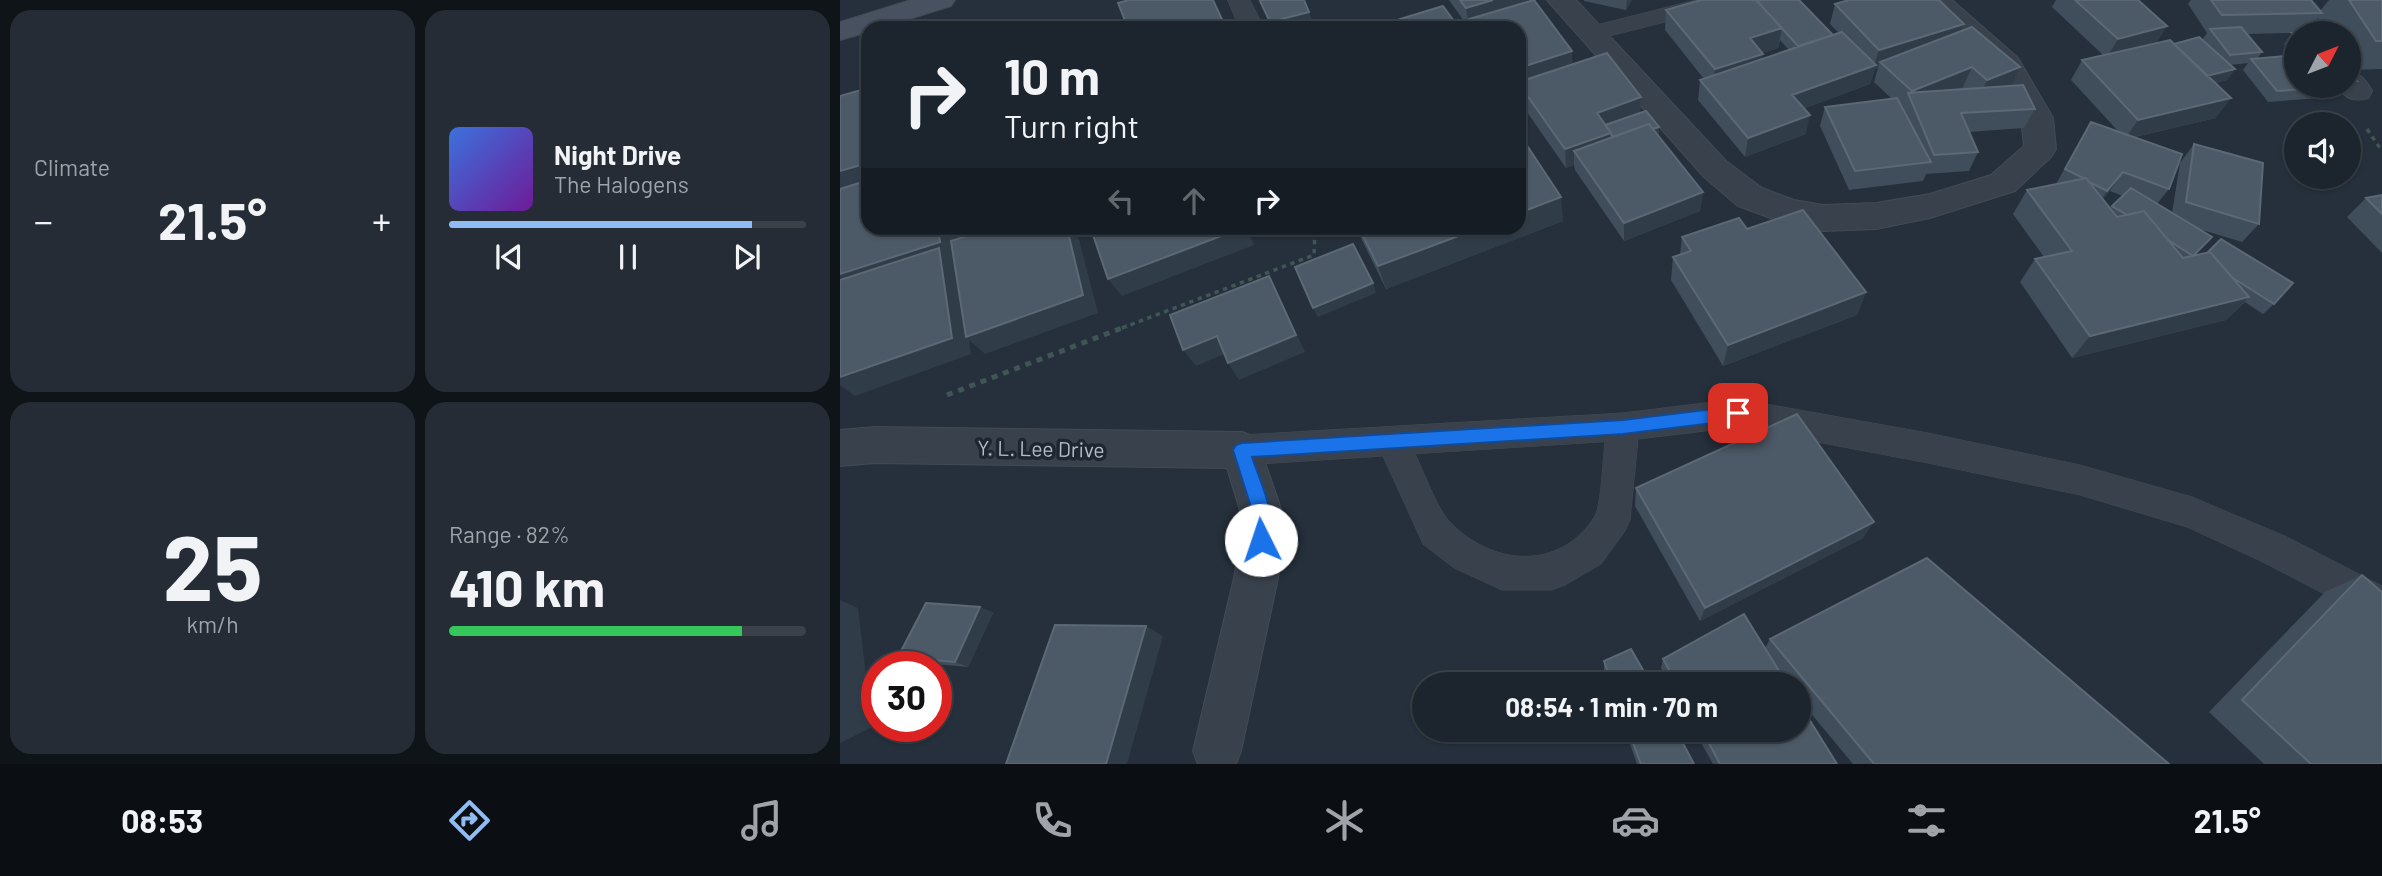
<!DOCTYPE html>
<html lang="en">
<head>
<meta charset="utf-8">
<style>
  body { margin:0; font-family:Barlow,sans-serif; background:#252c35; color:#f1f3f6; height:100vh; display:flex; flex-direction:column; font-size:26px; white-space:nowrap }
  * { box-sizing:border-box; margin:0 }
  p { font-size:23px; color:#a0a4aa }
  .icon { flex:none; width:38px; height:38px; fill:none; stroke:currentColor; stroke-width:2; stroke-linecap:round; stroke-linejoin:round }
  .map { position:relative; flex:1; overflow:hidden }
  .side { display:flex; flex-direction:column; gap:10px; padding:10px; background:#0f1419; width:840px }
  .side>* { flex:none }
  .hud { position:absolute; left:21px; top:21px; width:665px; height:214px; border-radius:21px; box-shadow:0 2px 5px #0004,0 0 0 2px #3a4149; background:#1c242d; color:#f1f3f6; overflow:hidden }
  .needle { width:46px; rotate:48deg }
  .tools { position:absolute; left:1444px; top:21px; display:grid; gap:14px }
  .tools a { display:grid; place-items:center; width:77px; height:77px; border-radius:50%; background:#1c242d; box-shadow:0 2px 5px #0004,0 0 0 2px #3a4149; font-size:35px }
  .speed { position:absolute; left:21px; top:651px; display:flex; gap:14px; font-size:35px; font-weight:700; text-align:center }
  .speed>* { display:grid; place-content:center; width:91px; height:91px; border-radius:50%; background:#1c242d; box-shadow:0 2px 5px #0004,0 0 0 2px #3a4149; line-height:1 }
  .speed .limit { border:10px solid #d22; background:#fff; color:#111 }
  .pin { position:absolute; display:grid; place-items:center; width:60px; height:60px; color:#fff; margin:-30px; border-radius:14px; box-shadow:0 4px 10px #0006 }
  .me { position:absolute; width:77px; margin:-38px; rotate:356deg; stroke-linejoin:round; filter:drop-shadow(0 0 5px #0008) }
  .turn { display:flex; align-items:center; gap:24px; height:147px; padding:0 28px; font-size:32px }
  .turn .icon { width:91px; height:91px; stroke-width:2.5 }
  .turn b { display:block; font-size:49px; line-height:60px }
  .lanes { display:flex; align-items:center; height:66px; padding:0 28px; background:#0003; justify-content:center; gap:35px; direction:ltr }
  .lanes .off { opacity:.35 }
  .big { font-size:52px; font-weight:700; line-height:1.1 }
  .side .card { flex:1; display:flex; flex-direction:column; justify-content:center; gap:10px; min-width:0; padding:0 24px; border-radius:21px; background:#252c35 }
  .side .dial { align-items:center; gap:0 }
  .dial b { font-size:91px; line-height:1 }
  .song { display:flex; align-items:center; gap:21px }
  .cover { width:84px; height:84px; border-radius:10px; background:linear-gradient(135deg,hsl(220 70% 55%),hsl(280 70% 35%)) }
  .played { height:7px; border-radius:4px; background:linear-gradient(90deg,#8fbcf2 85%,#3a4149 85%) }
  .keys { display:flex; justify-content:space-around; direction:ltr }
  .heat { display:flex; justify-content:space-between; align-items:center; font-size:38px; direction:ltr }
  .charge { height:10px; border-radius:5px; background:linear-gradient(90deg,#34c759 82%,#3a4149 0) }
  .side .tiles { flex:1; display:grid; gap:10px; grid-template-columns:repeat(2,1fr) }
  .trip { position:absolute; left:572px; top:672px; width:399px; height:70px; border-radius:35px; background:#1c242d; box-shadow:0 2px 5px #0004,0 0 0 2px #3a4149; font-weight:700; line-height:70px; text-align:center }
  .tab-bar { display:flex; height:112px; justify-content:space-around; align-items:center; background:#0b0e12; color:#a0a4aa }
  .tab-bar .icon { width:49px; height:49px }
  .tab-bar .on { color:#8fbcf2 }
  .tab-bar b { font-size:32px; color:#f1f3f6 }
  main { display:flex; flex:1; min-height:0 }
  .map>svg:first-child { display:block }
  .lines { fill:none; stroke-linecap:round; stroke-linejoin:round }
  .service-casing { stroke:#424b55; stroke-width:1 }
  .minor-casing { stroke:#424b55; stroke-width:2 }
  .secondary-casing { stroke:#424b55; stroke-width:2 }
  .path-far1 { stroke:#405555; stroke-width:3.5; stroke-dasharray:4.5 4.5; stroke-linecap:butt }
  .path { stroke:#405555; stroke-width:5; stroke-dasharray:6 6; stroke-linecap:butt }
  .service { fill:#39424c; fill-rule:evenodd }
  .minor { fill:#39424c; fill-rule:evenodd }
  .secondary { fill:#47515f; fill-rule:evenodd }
  .wall { fill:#404d5a; fill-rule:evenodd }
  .shaded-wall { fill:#303d49 }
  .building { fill:#4c5966; stroke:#5c6975; stroke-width:2 }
  .route { fill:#1a73e8; stroke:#114b97; stroke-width:2 }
  .labels { text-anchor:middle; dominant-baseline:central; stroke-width:7; stroke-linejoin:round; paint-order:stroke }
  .street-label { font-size:21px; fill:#b4bdc7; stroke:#1e2731 }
</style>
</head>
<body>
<main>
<section class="side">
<div class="tiles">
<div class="card"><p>Climate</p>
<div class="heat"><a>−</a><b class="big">21.5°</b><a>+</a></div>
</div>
<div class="card">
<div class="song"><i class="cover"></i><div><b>Night Drive</b><p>The Halogens</p></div></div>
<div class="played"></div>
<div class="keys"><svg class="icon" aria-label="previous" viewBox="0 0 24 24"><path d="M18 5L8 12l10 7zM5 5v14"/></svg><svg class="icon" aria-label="pause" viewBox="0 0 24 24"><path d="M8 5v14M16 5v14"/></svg><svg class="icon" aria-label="next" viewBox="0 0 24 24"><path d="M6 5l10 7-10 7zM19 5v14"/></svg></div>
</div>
<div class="card dial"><b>25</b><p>km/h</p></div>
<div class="card"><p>Range · 82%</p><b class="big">410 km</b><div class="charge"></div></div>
</div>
</section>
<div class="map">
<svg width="1542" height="764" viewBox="0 0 1542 764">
  <rect width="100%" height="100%" fill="#25303c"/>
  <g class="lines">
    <defs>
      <path id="service" d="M388,0H410L424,28H400Z
        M856,0H895L892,5L750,41L742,39L738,34L742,29Z
        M898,399L1088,433L1240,465L1352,497L1447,537L1542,586V624L1421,561L1347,527L1240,495L1088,463L898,427L798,439L790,520L785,531L761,564L725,585L712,590H662L614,568L583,544L543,456L402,465L390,460L385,450L390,440L402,435L783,413ZM765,442C763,458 761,506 755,516C720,572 651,566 609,521C598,510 583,470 575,454Z"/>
      <path id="minor" d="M707,0H736L886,161L922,188L954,200L983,205L1036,203L1090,194L1151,175L1184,146L1181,118L1156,71L1081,0H1112L1178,58L1213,118L1216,149L1211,157L1175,191L1090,218L1036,229L983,231L950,225L898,206L864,177Z
        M1434,0H1462L1487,33H1458Z
        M1508,70C1521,74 1526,80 1532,91L1528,98C1513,102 1507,99 1497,87L1508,86Z
        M35,427L402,432L416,437L445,520L438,578L401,751L396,764H358L353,751L394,578L403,520L387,468L35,463L0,466V430Z"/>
      <path id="secondary" d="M71,0H115L111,6L40,28H28V32L0,40V22Z"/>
    </defs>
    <use href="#service" class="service-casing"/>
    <use href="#minor" class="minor-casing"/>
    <use href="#secondary" class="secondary-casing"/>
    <path class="path-far1" d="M1527,129L1542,151
      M282,328L474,255L475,228"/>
    <path class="path" d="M107,395L287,326"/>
    <use href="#service" class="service"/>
    <use href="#minor" class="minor"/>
    <use href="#secondary" class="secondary"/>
  </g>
  <path class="wall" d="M609,0H696V2L733,64L801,97L800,113L819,127V137L863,192L860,211L784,241L735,170L734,165L726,168L680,102L679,93V28H629Z
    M744,0H792L786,10L744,1Z
    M1216,0H1298L1327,26L1316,43L1334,44L1362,40L1367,33L1348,4L1351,0H1471L1480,11L1489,0H1542V69L1511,70L1508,66V33H1488L1478,18L1466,33H1456V86H1508V69L1517,81L1508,92H1485L1480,98L1428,102L1403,70L1408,63L1390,65L1395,69L1387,80L1375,83L1376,118L1295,137L1329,189L1317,204L1332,213L1340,163L1354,144L1419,224L1402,242L1359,229L1355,255L1434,304L1423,314L1405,302L1386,320L1232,358L1180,282L1195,259L1204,257L1173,214L1187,190L1216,184L1251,122L1278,131L1231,80L1242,60L1263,55L1212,7ZM1452,33L1444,44L1452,56L1417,59L1422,52L1407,34ZM1270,191L1283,196L1270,208L1263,199Z
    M917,1L993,35L999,33L990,24L995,4L1124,24L1121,32L1180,67L1171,86L1195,109L1184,128L1129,132L1138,152L1129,171L1086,174L1083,181L1009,190L980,126L985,107L1052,99L1034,82L1038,68L1035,69L1030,84L965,108L966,134L905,157L858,100L860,80L864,79L825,30L826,10ZM940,40L949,50L922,59V53L938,48Z
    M687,145L723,221L546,289L516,228H679Z
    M1542,195V253L1507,217L1526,198Z
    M907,229L1026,292L1017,315L883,366L831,280L833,257L840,254L842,237Z
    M796,488L1023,538L860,621L795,506Z
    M1522,575L1542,764H1424L1369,712L1485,592Z
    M140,607L153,613L128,667L72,662L58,657Z
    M930,639L1329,764H1013L959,699V684H830L821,668L823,659L925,648Z
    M764,661L811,684H769L764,670Z
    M785,730H836L854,764H797Z
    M854,730H959L997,764H873Z"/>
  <path class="shaded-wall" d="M653,0H696V7L629,19V28L626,8Z
    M787,0H792L786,10Z
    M469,12L473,23L453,28H432L430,22Z
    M1124,24L1116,44L1040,62L1038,68L1035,69L1030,84L948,114L952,95L1034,65L1039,50Z
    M1327,26L1315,45L1266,59L1278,39Z
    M942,28L938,48L906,58L910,38Z
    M732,51L733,71L679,84V68Z
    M923,54L919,73L872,89L875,69Z
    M1132,67L1123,87L1074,107L1070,97L1072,91Z
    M1180,67L1171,87L1138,100L1147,80Z
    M1395,69L1387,80L1353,88L1361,77Z
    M801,97L800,117L766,129L757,113Z
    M1391,98L1376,118L1285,139L1298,120Z
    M970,115L966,134L905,157L908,138Z
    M819,127V137L777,143Z
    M685,133L687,152L679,155V135Z
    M771,133V152L734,151V165L726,168L725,149Z
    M28,163V195L0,202V171Z
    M1283,172L1270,191L1254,210L1267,191Z
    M863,192L860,211L784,241V223Z
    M721,197L723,221L546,289L538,266L640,228H679V213Z
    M98,228H207L130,253L115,237L118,260L113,262L117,266L227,228H236L258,313L145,354L129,340L131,354L15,396L0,385V377L17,293L0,279V274Z
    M402,228H406L414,245L282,296L268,279Z
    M429,276L465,352L399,380L388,363Z
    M533,283L536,293L478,317L473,308Z
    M1026,292L1017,315L883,366L888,345Z
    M1409,297L1386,320L1232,358L1250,336Z
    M377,336L389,352L356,366L343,350Z
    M1034,522L1023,538L860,621L865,608Z
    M0,600L18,608L32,727L0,743Z
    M140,607L153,613L128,667L115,662Z
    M306,626L323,636L287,764H266Z"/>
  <path class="building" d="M289,0H373L386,28H288L278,3Z
    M422,0H464L469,12L430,22L420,1Z
    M620,0H653L626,8Z
    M694,0L732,51L679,68V28H635L629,19Z
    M861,0H916L942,28L910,38L923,54L875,69L826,10Z
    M922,0H959L993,35L958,46L917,1Z
    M1009,0H1099L1124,24L1039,50L995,4Z
    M1235,0H1298L1327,26L1278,39Z
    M1371,0H1471L1482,13L1382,15Z
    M1509,0H1542V41H1536Z
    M603,6L619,28H531Z
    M1132,27L1180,67L1147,80L1132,67L1072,91L1040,62Z
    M1401,27L1422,52L1390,55L1370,29Z
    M1002,32L1036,65L952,95L970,115L908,138L860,80Z
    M1480,32L1481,33H1456V38L1452,33Z
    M1359,37L1395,69L1367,76L1334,44Z
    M1330,40L1391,98L1298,120L1242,60Z
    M767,53L801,97L757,113L771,133L725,149L679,84V82Z
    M1456,55V86H1489L1490,87L1437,91L1411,59Z
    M1508,69L1517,81H1508Z
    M1183,85L1195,109L1121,113L1138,152L1094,155L1068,93Z
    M28,88V163L0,171V96Z
    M1057,98L1091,162L1015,171L985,107Z
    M806,111L819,127L813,129L809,124L772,137L771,133L765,125Z
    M1251,122L1342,154L1329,189L1283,172L1267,191L1249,182L1246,178H1243L1225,169Z
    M679,123L685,133L679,135Z
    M809,124L863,192L784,223L734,151Z
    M684,141L721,197L679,213V143Z
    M1354,144L1423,163L1419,224L1346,202Z
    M1246,178L1277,217L1304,211L1343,258L1370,252L1409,297L1250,336L1195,259L1232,251L1187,190Z
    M28,180V228H98L100,242L0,274V189Z
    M1291,188L1372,237L1353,256L1328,240L1304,211L1287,215L1272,206Z
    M1542,195V214L1526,198Z
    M963,210L1026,292L888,345L833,257L851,251L842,237L899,218L907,229Z
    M111,228H134L112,235Z
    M152,228H227L243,295L126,337L111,241Z
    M256,228H402L268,279L251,229Z
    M519,228H640L538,266Z
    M1381,239L1453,283L1434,304L1393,278L1370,252H1368Z
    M513,244L533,283L473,308L455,267Z
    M99,248L112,338L0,377V280Z
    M429,276L456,335L388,363L377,336L343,350L330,315Z
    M957,414L1034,522L865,608L796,488Z
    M1087,558L1329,764H1034L930,639Z
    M1522,575L1542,592V764H1471L1402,700Z
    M86,603L140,607L115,662L58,657Z
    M904,614L947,684H837L823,659Z
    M215,625L306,626L266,764H166Z
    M791,649L811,684H772L764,661Z
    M959,703L997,764H880L862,730H959Z
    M788,730H836L854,764H801Z"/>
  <path class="route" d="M898,406L904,408L906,413L904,418L898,420L783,434L412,457C421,484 439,518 427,545L421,548L415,545L412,540L415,520L393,450L396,445L402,443L783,420Z"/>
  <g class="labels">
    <g class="street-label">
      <text transform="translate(201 448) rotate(1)">Y. L. Lee Drive</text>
    </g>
  </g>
</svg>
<div class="tools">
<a><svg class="needle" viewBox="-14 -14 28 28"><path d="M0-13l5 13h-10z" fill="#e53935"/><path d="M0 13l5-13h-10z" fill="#a0a4aa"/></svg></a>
<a><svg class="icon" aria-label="sound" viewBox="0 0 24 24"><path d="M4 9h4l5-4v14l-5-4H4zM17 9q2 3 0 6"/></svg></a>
</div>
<div class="speed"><div class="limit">30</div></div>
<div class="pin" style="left:898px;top:413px;background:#d93025"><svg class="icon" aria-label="arrive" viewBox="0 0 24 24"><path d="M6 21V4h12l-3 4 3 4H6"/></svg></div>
<svg class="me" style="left:421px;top:540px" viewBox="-20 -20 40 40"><circle r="19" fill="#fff"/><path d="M0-13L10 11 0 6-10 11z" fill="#1a73e8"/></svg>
<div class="trip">08:54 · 1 min · 70 m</div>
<div class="hud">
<div class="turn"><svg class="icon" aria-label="right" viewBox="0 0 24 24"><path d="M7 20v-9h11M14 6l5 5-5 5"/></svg><div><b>10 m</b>Turn right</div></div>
<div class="lanes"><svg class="icon off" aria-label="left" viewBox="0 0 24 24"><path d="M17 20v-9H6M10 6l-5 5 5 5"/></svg><svg class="icon off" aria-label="ahead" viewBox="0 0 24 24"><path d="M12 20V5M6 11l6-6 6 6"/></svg><svg class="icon" aria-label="right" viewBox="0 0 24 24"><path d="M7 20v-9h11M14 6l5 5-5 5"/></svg></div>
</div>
</div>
</main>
<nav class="tab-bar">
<b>08:53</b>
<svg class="icon on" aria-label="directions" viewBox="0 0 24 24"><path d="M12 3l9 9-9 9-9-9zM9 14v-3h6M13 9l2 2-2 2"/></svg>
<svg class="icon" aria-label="music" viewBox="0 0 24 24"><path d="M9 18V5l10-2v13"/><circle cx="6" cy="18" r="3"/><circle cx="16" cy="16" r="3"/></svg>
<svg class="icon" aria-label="phone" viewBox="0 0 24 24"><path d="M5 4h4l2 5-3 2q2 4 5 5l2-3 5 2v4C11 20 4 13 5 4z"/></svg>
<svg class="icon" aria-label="climate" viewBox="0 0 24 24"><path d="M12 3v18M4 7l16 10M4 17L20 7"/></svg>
<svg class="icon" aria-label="car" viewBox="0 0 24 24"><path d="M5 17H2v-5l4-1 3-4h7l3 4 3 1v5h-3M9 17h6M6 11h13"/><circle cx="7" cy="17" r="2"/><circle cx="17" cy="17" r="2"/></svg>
<svg class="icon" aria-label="filters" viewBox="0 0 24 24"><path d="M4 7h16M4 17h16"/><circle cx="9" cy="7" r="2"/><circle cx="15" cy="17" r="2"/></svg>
<b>21.5°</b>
</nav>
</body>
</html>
